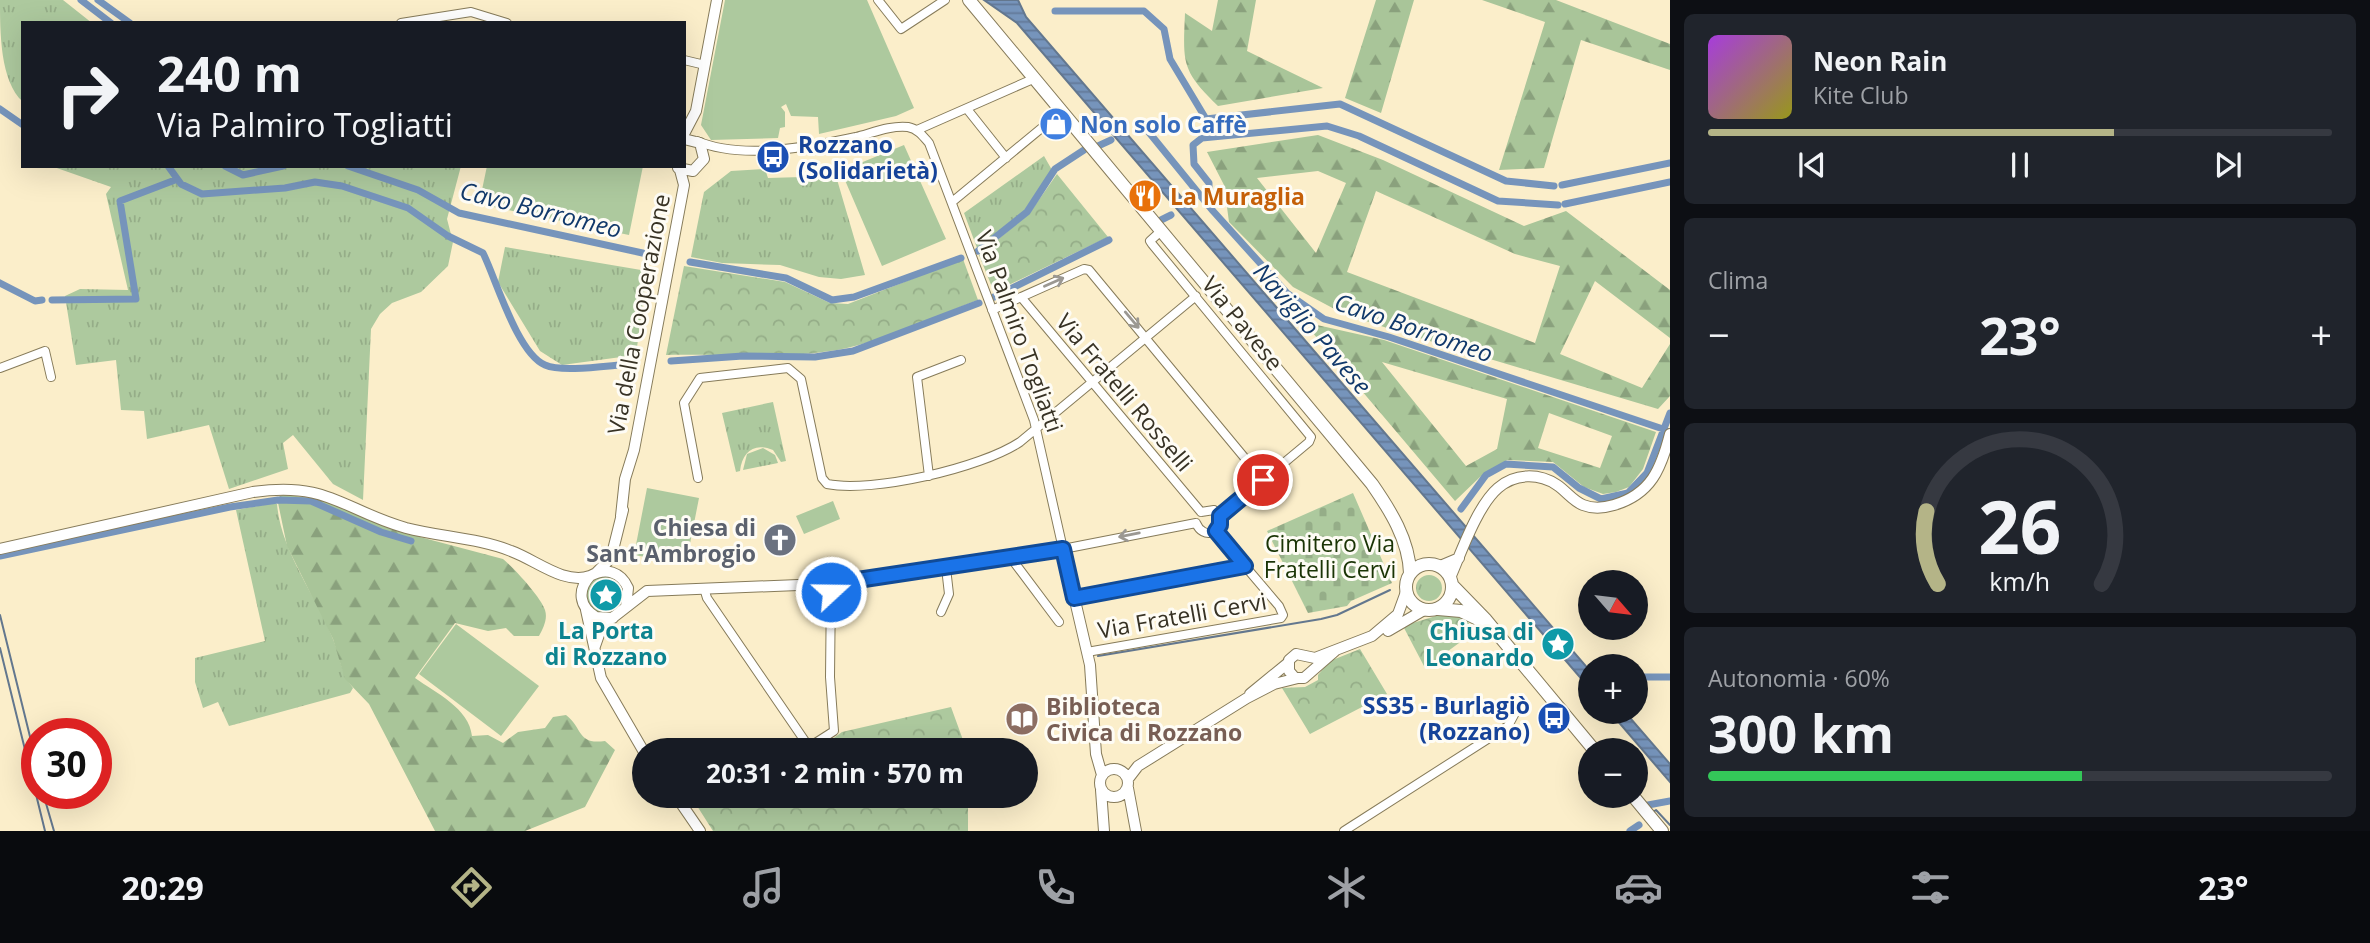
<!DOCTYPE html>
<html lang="it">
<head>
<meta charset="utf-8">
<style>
  body { margin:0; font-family:"Open Sans",sans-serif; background:#20242c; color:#f1f3f6; height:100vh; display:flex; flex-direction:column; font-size:26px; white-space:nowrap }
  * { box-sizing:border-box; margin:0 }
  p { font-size:23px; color:#9ea1a6 }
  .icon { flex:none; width:38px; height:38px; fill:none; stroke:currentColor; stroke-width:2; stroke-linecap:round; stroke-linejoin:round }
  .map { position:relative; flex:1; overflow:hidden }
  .sheet { display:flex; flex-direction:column; gap:14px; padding:14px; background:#0d0f14; width:700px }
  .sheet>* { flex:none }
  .banner { position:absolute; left:21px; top:21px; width:665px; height:147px; border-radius:0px; box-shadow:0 7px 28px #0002; background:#171b24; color:#f1f3f6; overflow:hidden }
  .needle { width:46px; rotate:118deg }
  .buttons { position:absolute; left:1578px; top:570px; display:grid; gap:14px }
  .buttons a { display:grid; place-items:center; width:70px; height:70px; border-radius:50%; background:#171b24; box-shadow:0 7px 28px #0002; font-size:35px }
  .speed { position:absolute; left:21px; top:718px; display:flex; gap:14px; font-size:35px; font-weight:700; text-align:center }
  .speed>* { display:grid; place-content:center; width:91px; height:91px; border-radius:50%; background:#171b24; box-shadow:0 7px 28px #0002; line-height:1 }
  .speed .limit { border:10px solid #d22; background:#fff; color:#111 }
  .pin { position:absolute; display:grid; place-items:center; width:60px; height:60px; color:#fff; margin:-30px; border:4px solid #fff; border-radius:50%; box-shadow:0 2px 7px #0007 }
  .me { position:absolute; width:77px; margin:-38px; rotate:69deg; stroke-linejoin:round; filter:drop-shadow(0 0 5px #0008) }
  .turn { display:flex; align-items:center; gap:24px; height:147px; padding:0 21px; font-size:32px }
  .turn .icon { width:91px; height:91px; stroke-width:2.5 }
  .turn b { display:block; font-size:49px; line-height:60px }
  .big { font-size:52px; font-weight:700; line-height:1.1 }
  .sheet .tile { flex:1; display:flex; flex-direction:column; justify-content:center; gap:10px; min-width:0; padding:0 24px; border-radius:10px; background:#20242c }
  .sheet .dial { align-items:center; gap:0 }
  .dial svg { height:182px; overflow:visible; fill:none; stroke:#363941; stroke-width:7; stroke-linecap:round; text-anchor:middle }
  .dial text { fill:#f1f3f6; stroke:none }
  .song { display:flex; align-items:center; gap:21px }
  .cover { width:84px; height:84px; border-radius:10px; background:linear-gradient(135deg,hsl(280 70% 55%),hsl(60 70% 35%)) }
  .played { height:7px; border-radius:4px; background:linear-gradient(90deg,#b4b487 65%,#363941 65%) }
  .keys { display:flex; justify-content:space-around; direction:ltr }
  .heat { display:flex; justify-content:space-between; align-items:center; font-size:38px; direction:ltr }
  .charge { height:10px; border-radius:5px; background:linear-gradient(90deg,#34c759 60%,#363941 0) }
  .trip { position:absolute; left:632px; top:738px; width:406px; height:70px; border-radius:35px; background:#171b24; box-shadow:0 7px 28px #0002; font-weight:700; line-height:70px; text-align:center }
  .dock { display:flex; height:112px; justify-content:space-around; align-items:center; background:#090b0e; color:#9ea1a6 }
  .dock .icon { width:49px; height:49px }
  .dock .selected { color:#b4b487 }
  .dock b { font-size:32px; color:#f1f3f6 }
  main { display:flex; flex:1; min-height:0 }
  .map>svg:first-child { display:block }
  .grass { fill:url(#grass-tufts) }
  .forest { fill:url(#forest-firs); fill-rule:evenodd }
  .cemetery { fill:url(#cemetery-stones) }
  .park { fill:url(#park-crowns) }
  .garden { fill:#adc99e }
  .water { fill:url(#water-rules); stroke:#63778e; stroke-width:2 }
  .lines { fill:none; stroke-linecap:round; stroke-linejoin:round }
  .stream { stroke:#63778e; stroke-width:2 }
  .canal { stroke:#7694bb; stroke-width:7 }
  .street-casing { stroke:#867b5a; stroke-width:10 }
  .secondary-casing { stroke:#867b5a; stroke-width:12 }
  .primary-casing { stroke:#867b5a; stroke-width:14 }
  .street { stroke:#fff; stroke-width:8 }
  .secondary { stroke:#fff; stroke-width:10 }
  .primary { stroke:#fff; stroke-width:12 }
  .oneway { stroke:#9b9892 }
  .route-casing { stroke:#114b97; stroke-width:18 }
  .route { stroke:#1a73e8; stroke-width:12 }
  .labels { text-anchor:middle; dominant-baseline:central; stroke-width:6; stroke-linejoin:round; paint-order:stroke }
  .shop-label { font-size:23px; font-weight:bold; fill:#366cbe; stroke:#fefcf5; text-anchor:start }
  .transit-label { font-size:23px; font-weight:bold; fill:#164399; stroke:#fefcf5; text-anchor:start }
  .food-label { font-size:23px; font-weight:bold; fill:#c56008; stroke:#fefcf5; text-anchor:start }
  .street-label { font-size:23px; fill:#373224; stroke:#fefcf5 }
  .worship-label { font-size:23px; font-weight:bold; fill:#5b616d; stroke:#fefcf5; text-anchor:end }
  .park-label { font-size:23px; fill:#1a3405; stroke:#fefcf5 }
  .culture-label { font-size:23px; font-weight:bold; fill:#0d838f; stroke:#fefcf5 }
  .education-label { font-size:23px; font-weight:bold; fill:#785e54; stroke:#fefcf5; text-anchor:start }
  .water-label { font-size:24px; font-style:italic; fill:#11396b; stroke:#fefcf5 }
</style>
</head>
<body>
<main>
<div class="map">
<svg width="1670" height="831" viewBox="0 0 1670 831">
  <defs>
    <pattern id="grass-tufts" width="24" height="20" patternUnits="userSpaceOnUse" patternTransform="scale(1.75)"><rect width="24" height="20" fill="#adc99e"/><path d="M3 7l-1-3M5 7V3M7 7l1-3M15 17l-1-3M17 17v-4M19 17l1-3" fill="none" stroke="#95ad88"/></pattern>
    <pattern id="forest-firs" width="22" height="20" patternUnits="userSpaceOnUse" patternTransform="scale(1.75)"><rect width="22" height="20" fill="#a9c599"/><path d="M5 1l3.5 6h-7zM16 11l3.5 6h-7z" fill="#8aa17d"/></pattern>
    <pattern id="cemetery-stones" width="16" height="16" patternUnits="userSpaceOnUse" patternTransform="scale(1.75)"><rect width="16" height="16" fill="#adc99e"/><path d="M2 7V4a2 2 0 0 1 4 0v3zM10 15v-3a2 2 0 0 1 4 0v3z" fill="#95ad88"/></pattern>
    <pattern id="park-crowns" width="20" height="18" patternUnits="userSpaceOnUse" patternTransform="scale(1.75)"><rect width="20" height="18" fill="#adc99e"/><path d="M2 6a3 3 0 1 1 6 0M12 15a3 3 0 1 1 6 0" fill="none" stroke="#95ad88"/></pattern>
    <pattern id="water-rules" width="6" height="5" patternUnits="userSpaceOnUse" patternTransform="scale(1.75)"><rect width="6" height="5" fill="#7694bb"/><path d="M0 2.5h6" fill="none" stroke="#627998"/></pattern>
  </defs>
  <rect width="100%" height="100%" fill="#fbeeca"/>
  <path class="grass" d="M0,0H63L92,23H23V102C0,81 0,32 0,0Z
    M1044,156L1052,170L1024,211L977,248L964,213Z
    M51,166H461L447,219L453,242L448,266L421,292L392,303L380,314L371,329L363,500L333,484L293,435L283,443L288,469L229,489L209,425L147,439L144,411L121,410L116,360L76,365L65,296L80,289L128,290L106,194L111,187Z
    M765,169L768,178L836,176L865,275L841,279L819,277L780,265L722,263L691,257L704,192L731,171Z
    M505,247L647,271L636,355L562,365L540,351L498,282Z
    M773,402L786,461L781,462L773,450C754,442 742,452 740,471L736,472L722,413Z
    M763,448L775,455L778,463L743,470L747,454Z
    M269,504H277C281,552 316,595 333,639C340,656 341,674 353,688L350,693L229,726L218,702L203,708L195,682V658L265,641L236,510Z
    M1416 588a13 13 0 1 1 26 0a13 13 0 1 1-26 0Z
    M586 595a19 19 0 1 1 38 0a19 19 0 1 1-38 0Z"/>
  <path class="forest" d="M1218,0H1256L1247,51L1323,88L1218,106C1181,70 1183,63 1185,13L1212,31Z
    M1376,0H1414L1381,113L1345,98Z
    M1482,0H1556L1670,44V70L1581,40L1544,168L1499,170L1545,22Z
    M1318,135L1383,160L1524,226L1566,211L1670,290V338L1595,281L1560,354L1642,388L1670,344V396L1658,409L1396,331L1342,313L1293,287L1229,222L1224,185L1207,152ZM1318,171L1346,183L1316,253L1257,178ZM1376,191L1515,254L1560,266L1535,343L1347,272Z
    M1317,325L1384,340L1656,432L1643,469L1629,487L1616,492L1603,494L1584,487L1553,462L1507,460L1480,477L1455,501L1312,332ZM1382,362L1507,399L1497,449L1466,466ZM1549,413L1612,436L1600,468L1538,448Z
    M284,494L328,501L420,537L503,559C513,567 541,597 545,610C548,619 543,629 539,636H514L506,628L488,631L455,623L415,678C436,693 469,708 472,736L488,735L503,743L518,732L545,728L553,717L566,715C583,728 577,745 605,741L615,750L585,807L525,831H435L369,704L345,679L333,639L287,546L277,498Z"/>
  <path class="cemetery" d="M1353,493L1392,583L1351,601L1347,606L1308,613L1267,531Z"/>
  <path class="park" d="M1057,174L1108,237L994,292L979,255L1029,214Z
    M963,259L978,300C932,317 885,341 837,350C782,359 722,354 666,355L684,266L785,282L830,303L848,304Z
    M1463,614L1474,632L1425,668L1403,626L1439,615Z
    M1360,649L1387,694L1310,734L1282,688L1305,687L1318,680V675L1330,661Z
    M951,707L967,751H816L842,732Z
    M695,796H968V831H713L692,798Z"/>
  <path class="garden" d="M725,0H867L914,108L896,116L819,134L818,117L791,116L786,104L781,107L785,112V127L780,128L778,138L711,140L701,125Z
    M904,145L946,239L882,266L841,171Z
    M487,166H643L629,235L479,204Z
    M647,488L699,498L686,564L634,555Z
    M833,501L840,519L804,534L796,516Z
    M456,624L539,686L501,736L419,674Z"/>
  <path class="water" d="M984,0H1018L1026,17L1591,672V690L1017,23Z
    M1610,712H1625L1670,764V782Z"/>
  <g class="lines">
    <path class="stream" d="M0,615L37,765
      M0,648L45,831
      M1098,656L1321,619L1337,615L1390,590
      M43,793L54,831
      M1653,812L1656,810L1670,825"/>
    <path class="canal" d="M81,0L111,23
      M98,0L130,23
      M1055,11H1144L1164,29L1170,59L1206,119L1340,104L1506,181L1554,186
      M0,109L23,125
      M1138,127L1147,130L1213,211L1287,293L1324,319L1389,337L1666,430
      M1098,146L1111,140
      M168,166L181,184L202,194L285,188L315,182L342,186L408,208L448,236L483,253C496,279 517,353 545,365C563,373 611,365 632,364
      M225,166L243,175L283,166
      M348,166L418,190L459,213L647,254
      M1562,185L1670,163
      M1209,191V183L1194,164L1193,145L1202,138L1327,126L1359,136L1498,201L1558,205
      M1565,204L1670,182
      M1161,220L1171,215
      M978,251L1027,212L1055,169L1084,150
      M690,262L786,278L832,300L854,297L961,258
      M0,283L35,301L42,300
      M994,297L1109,240
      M52,300L136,299L120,201L175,180
      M671,361L743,356L815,357L853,351L979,303
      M1461,509L1486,475L1506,464L1553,467L1579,488L1601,499L1628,493L1647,473L1670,413
      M0,556L230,507L278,500L311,501L381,532L411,541
      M1636,677H1670
      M1648,805L1670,801
      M1630,831L1639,825"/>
    <defs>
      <path id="street" d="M878,0L901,29L945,0
        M401,23L471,12L507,23
        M684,60L705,65
        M967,109L1006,158
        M917,130L1033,79
        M697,141C741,160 810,147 856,137C872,133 891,125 908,127C918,129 923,136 929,143L1034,420L1063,549L1196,523
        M952,202L1061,112
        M1161,231L1150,241L1152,244L1311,437L1309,442L1220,516
        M1021,297L1201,512
        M992,310L1084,269L1089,270L1263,480
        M0,368L45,351L51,377
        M929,476L917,377L961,360
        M698,478L684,403L700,378L788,368L801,379L822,478L827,484C873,493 981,468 1020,442L1196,296
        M1196,523C1203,540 1223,534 1220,516L1214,510L1201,512
        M1011,558L1059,622
        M704,588L707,598L809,747L834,731L830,677L831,584
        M1074,598L1245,566
        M941,612L949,594L946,568
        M1087,652L1281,618L1283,615L1279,606L1216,532
        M1344,831L1508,726L1515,713"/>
      <path id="secondary" d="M684,134L696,111L717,0
        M678,168L693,171L704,159L700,143L684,139
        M621,516L625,479L634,450L684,185L680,170
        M0,549L253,492C328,481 343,510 406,528C441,537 478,538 511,551C536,560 564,585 590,576
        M1440,566L1459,558
        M597,572L611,558L623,510
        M1450,578C1461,553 1477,506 1498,488C1515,473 1539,473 1557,485C1566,491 1573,501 1583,505C1593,509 1604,508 1614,505C1651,494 1661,469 1670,434
        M586,610L601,678L644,752
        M613,618L596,617C579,607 577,590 590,576C606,567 621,572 628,588L626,607
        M1388,631L1424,610
        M595,646L602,626L647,591L847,583L1063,549L1090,665L1096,754L1102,775
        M1335,651L1304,678H1295L1289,671V660L1296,654L1315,658L1372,636L1398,614L1406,592
        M1250,694L1288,663
        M1100 783a14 14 0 1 1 28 0a14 14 0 1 1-28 0Z
        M1128,779L1138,766L1247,698L1274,684L1298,678
        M1128,788L1136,831
        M1101,790L1104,831
        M676,796L700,831"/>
      <path id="primary" d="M969,0L1372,484C1390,510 1409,540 1410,573
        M1406 587a23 23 0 1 1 46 0a23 23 0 1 1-46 0Z
        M1452,585L1486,620L1595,751
        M1438,609L1461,611L1482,621
        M1633,796L1662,831"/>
    </defs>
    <use href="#street" class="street-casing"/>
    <use href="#secondary" class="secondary-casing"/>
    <use href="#primary" class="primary-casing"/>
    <use href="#street" class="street"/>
    <use href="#secondary" class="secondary"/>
    <use href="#primary" class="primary"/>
  </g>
  <defs><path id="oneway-shaft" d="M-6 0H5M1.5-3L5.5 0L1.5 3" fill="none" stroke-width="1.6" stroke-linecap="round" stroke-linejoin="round" transform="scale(1.75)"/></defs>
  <g class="oneway">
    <use href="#oneway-shaft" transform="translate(1054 282) rotate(-24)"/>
    <use href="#oneway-shaft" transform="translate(1132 320) rotate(50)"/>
    <use href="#oneway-shaft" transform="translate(1129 535) rotate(169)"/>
  </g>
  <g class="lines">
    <defs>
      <path id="route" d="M831,592V584L1063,549L1074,598L1245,566L1216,531L1220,525V516L1263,480"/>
    </defs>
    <use href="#route" class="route-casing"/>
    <use href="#route" class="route"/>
  </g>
  <defs>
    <symbol id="shop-disc" viewBox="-11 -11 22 22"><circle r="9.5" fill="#3f7fe0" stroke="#fefcf5"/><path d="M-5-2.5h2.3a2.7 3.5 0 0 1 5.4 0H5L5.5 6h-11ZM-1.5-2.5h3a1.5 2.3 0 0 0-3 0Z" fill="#fff"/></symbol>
    <symbol id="bus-disc" viewBox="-11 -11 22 22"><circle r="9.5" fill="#1a4fb4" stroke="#fefcf5"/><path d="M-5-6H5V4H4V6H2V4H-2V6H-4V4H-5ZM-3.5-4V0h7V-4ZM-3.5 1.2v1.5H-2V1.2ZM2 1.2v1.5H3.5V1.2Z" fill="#fff"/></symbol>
    <symbol id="restaurant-disc" viewBox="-11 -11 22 22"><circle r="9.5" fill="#e8710a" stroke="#fefcf5"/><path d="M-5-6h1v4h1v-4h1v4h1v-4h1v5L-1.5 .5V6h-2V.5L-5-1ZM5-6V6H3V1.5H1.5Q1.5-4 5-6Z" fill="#fff"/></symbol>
    <symbol id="church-disc" viewBox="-11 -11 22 22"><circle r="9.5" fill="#6b7280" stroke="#fefcf5"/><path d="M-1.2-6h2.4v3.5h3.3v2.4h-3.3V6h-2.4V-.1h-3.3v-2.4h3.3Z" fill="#fff"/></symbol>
    <symbol id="sight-disc" viewBox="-11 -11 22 22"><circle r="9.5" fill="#0f9aa8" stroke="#fefcf5"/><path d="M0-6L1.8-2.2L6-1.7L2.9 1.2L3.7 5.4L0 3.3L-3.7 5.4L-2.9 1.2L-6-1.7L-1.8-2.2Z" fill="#fff"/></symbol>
    <symbol id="library-disc" viewBox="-11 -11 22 22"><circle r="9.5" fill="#8d6e63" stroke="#fefcf5"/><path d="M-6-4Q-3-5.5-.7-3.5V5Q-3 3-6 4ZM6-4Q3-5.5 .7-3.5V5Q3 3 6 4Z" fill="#fff"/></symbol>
  </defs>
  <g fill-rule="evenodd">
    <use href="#shop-disc" x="1037" y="105" width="38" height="38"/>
    <use href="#bus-disc" x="754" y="138" width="38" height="38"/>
    <use href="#restaurant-disc" x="1126" y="177" width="38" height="38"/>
    <use href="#church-disc" x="761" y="521" width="38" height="38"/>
    <use href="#sight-disc" x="587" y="576" width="38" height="38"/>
    <use href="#sight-disc" x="1539" y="625" width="38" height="38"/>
    <use href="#bus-disc" x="1535" y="699" width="38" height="38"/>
    <use href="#library-disc" x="1003" y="700" width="38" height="38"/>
  </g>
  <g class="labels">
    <g class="shop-label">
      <text x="1080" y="124">Non solo Caffè</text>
    </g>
    <g class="transit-label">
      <text x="798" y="144">Rozzano<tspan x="798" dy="26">(Solidarietà)</tspan></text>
      <text x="1530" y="705" text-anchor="end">SS35 - Burlagiò<tspan x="1530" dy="26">(Rozzano)</tspan></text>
    </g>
    <g class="food-label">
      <text x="1170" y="196">La Muraglia</text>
    </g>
    <g class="street-label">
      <text transform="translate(638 314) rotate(-79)">Via della Cooperazione</text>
      <text transform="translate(1243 323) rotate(51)">Via Pavese</text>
      <text transform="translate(1020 331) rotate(70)">Via Palmiro Togliatti</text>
      <text transform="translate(1125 392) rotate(50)">Via Fratelli Rosselli</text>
      <text transform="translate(1182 615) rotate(-10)">Via Fratelli Cervi</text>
    </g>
    <g class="worship-label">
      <text x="756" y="527">Chiesa di<tspan x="756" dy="26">Sant'Ambrogio</tspan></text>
    </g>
    <g class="park-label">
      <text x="1330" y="543">Cimitero Via<tspan x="1330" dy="26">Fratelli Cervi</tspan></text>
    </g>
    <g class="culture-label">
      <text x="606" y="630">La Porta<tspan x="606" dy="26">di Rozzano</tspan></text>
      <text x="1534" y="631" text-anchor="end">Chiusa di<tspan x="1534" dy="26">Leonardo</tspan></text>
    </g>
    <g class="education-label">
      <text x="1046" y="706">Biblioteca<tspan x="1046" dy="26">Civica di Rozzano</tspan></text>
    </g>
    <g class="water-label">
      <text transform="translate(541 209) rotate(14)">Cavo Borromeo</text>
      <text transform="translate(1414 327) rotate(19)">Cavo Borromeo</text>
      <text transform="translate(1313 328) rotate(49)">Naviglio Pavese</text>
    </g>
  </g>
</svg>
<div class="buttons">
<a><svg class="needle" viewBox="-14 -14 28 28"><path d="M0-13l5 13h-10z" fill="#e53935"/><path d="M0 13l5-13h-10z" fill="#9ea1a6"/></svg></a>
<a>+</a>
<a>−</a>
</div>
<div class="speed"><div class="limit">30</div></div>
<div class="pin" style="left:1263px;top:480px;background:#d93025"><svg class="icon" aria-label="arrive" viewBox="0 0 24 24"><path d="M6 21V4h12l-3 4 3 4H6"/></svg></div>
<svg class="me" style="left:831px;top:592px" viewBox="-20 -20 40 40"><circle r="17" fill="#1a73e8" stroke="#fff" stroke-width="3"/><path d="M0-11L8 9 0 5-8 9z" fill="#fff"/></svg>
<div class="trip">20:31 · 2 min · 570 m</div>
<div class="banner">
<div class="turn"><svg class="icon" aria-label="right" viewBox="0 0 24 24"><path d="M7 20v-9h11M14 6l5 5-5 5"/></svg><div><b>240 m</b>Via Palmiro Togliatti</div></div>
</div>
</div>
<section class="sheet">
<div class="tile">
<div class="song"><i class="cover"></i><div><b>Neon Rain</b><p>Kite Club</p></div></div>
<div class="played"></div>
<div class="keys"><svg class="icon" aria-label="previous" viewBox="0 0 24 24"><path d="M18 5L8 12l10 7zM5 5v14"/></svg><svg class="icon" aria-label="pause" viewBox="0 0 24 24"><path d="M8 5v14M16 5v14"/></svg><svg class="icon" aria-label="next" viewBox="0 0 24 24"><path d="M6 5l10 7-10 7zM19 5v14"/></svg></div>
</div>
<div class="tile"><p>Clima</p>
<div class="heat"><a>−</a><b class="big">23°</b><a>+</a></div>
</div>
<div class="tile dial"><svg viewBox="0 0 100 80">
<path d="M14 69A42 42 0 1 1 86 69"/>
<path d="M14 69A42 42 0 0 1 9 37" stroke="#b4b487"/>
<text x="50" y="56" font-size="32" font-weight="700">26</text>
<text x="50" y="72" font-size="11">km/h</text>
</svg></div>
<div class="tile"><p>Autonomia · 60%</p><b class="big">300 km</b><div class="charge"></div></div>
</section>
</main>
<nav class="dock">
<b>20:29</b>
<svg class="icon selected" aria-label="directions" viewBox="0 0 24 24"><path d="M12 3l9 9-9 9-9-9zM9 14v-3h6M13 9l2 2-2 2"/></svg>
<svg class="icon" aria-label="music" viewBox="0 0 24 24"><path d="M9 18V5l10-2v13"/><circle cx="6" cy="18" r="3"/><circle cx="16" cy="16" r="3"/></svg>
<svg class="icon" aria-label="phone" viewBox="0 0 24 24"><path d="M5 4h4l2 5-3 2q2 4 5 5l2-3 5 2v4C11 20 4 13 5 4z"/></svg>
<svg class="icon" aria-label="climate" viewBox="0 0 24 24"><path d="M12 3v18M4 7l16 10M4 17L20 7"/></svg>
<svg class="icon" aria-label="car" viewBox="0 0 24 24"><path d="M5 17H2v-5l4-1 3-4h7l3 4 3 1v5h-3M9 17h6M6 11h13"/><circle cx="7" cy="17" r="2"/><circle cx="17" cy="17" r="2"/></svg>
<svg class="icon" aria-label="filters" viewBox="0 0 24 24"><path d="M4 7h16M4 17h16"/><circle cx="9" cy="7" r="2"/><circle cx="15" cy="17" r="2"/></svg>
<b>23°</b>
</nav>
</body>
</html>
